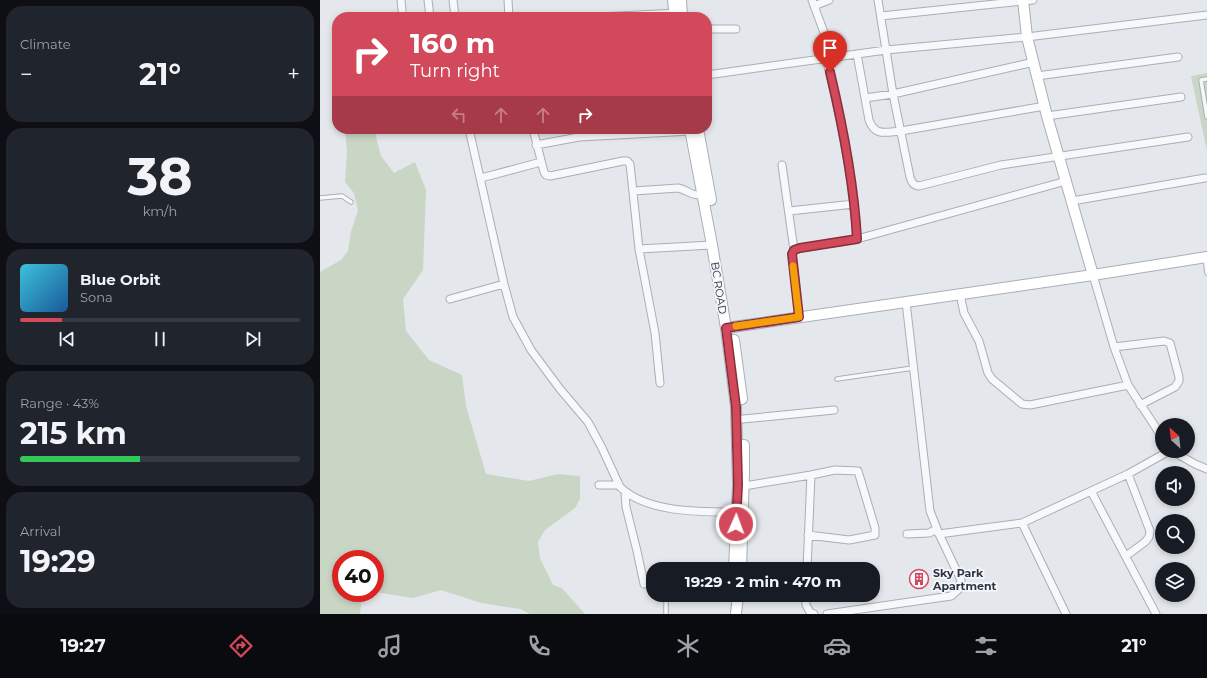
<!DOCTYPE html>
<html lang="en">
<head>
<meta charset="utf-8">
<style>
  body { margin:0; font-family:Montserrat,sans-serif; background:#20242c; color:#f1f3f6; height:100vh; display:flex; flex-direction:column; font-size:15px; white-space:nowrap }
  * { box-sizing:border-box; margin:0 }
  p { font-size:13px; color:#9ea1a6 }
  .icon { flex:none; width:22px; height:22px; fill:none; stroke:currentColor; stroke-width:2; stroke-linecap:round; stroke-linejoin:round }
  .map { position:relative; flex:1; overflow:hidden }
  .drawer { display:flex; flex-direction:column; gap:6px; padding:6px; background:#0d0f14; width:320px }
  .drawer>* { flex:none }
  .guide { position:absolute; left:12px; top:12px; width:380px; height:122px; border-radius:16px; box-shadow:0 2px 6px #0003; background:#d1495b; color:#fff; overflow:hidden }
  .needle { width:26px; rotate:333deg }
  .fabs { position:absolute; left:835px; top:418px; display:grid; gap:8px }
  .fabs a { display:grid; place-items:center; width:40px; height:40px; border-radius:50%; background:#171b24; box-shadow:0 2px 6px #0003; font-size:20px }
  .speed { position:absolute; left:12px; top:550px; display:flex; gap:8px; font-size:20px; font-weight:700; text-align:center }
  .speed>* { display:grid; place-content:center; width:52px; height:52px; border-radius:50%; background:#171b24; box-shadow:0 2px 6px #0003; line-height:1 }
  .speed .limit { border:6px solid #d22; background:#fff; color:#111 }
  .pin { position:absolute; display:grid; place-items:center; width:34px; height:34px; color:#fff; margin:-41px -17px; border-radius:50% 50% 50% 0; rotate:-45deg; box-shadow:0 0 4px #0007 }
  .pin .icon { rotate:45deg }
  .me { position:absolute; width:44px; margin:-22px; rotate:2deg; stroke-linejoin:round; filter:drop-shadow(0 0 3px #0008) }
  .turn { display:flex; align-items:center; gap:14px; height:84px; padding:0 12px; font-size:18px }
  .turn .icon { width:52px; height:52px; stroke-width:2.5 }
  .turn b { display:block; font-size:28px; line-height:34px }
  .lanes { display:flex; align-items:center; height:38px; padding:0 12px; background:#0003; justify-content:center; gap:20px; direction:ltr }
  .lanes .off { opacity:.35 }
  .big { font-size:30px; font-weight:700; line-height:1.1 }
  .drawer .widget { flex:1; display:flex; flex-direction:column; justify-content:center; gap:6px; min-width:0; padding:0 14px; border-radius:16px; background:#20242c }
  .drawer .dial { align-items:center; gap:0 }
  .dial b { font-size:52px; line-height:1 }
  .song { display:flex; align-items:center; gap:12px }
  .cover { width:48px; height:48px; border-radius:6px; background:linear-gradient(135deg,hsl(190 70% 55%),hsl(210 70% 35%)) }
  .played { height:4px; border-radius:2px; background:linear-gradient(90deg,#d1495b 15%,#363941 15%) }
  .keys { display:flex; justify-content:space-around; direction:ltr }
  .heat { display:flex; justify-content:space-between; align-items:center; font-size:22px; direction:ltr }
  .charge { height:6px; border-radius:3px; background:linear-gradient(90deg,#34c759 43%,#363941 0) }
  .trip { position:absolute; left:326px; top:562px; width:234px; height:40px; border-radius:16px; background:#171b24; box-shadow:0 2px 6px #0003; font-weight:700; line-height:40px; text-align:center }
  .tab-bar { display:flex; height:64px; justify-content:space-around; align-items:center; background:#090b0e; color:#9ea1a6 }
  .tab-bar .icon { width:28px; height:28px }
  .tab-bar .selected { color:#d1495b }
  .tab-bar b { font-size:18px; color:#f1f3f6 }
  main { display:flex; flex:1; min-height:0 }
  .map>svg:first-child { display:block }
  .green { fill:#c9d6c5 }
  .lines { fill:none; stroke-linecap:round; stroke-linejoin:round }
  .lane-casing { stroke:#a9aeb7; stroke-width:5.5 }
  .street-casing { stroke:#a9aeb7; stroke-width:9 }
  .secondary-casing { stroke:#a9aeb7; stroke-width:12 }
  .lane { stroke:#f7f8fa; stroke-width:3.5 }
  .street { stroke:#f7f8fa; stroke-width:7 }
  .secondary { stroke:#fff; stroke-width:10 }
  .route-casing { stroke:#882f3b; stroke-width:10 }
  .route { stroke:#d1495b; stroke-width:7 }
  .slow { stroke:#f59e0b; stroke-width:7 }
  .labels { text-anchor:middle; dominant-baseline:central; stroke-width:3.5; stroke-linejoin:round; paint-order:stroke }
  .street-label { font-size:11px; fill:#2b3445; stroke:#f4f6f9 }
  .poi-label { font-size:11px; font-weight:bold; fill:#2b3445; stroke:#f4f6f9; text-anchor:start }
</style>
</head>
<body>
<main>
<section class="drawer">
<div class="widget"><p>Climate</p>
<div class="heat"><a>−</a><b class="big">21°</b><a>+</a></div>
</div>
<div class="widget dial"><b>38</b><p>km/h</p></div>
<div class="widget">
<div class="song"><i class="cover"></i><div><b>Blue Orbit</b><p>Sona</p></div></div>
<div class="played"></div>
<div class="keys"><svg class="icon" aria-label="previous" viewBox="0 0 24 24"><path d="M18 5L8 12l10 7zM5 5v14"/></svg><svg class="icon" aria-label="pause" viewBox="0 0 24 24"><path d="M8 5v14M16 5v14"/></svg><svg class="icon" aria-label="next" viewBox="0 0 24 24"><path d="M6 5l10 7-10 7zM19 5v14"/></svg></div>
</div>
<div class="widget"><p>Range · 43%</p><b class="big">215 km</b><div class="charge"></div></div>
<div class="widget"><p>Arrival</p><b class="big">19:29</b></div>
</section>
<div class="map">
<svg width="887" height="614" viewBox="0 0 887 614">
  <rect width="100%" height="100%" fill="#e4e7ec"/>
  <path class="green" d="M887,73V151L871,76Z
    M25,129H54L61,156L74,173L95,162L106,190L103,270L83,299L86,331L109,360L142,375L146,406L166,474L209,481L238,474L260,476V499L255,508L225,530L218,542L220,558L233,585L242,588L265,614H210L200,609L161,603L121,590L93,598L55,592V559H21V593H50L42,597L40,614H0V272L21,260L28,251L31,231L38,211L34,193L25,182L27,151Z"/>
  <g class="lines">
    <defs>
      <path id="lane" d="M887,79L881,80L887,117
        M0,198L22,196L31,202
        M885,258L887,273
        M517,379L593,368
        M358,569H365
        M346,614V595"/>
      <path id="street" d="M81,0L82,10
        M108,0L110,17
        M133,0L135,17
        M188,0L189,17
        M492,0L513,57
        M558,0L573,94L590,177C592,183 593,185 599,186L681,165L868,137
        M494,6L509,0
        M561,16L713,0
        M279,17L358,13
        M387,29H416
        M537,54L549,120C555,137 566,132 581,131L725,106
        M387,75L566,50L707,37L887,15
        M717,76L858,57
        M545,98L573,94L714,62
        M727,116L861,97
        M149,129L184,284L193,317L211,350L240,389L268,422L282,448L300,487C327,513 381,512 416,512
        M213,129L224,172L226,175L230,176L303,161H307L310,164L319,249L335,333L340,383
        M216,145L259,137L371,131
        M462,165L474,250
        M161,178L221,162
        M314,191L358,188C369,190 369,196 383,195
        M752,201L885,178
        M469,211L534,204
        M537,239L746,181
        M319,249L392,245
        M773,275L794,347L808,385L842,437
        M640,294L644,313L659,341L668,373L672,379L702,404L710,405L808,385
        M130,299L184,284
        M586,302L610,511L619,534
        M479,317L472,254L474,250L480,248L537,239C533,178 521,118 506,58
        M794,347L844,341L850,343L859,377V381L855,387L820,405
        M423,419L514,410
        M852,451L875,464L887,469
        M279,485H299
        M424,486L491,475L487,569
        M771,491L836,614
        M305,492L306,507L317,551L324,584
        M702,523L746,614
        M587,534L609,533L615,530L619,534
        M488,535L529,540L555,535V528L538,471L515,470L491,475
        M806,556L825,542L829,537L830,531L808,474
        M486,595V605L490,612L494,614
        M507,614L631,596L639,589L641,580L619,534L702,523L808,474L849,451"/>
      <path id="secondary" d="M353,0L355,17
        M361,0L362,17
        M703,0L707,37L727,116L773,275
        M370,129L392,245L406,328L416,407L418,485L414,569
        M378,129L391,200
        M406,328L773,275L887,257
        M414,340L422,399
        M421,569L424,472V445
        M416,614L418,595"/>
    </defs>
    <use href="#lane" class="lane-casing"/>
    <use href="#street" class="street-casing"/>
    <use href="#secondary" class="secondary-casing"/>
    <use href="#lane" class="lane"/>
    <use href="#street" class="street"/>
    <use href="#secondary" class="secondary"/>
  </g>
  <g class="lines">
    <defs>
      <path id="route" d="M416,524L418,485L416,407L406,328L479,317L472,254L474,250L480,248L537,239C534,182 523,127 510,72"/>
    </defs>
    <use href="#route" class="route-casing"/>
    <use href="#route" class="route"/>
    <path class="slow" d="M416,326L479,317L473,266"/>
  </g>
  <defs>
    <symbol id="building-ring" viewBox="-11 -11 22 22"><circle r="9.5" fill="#f4f6f9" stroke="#d1495b" stroke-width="1.5"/><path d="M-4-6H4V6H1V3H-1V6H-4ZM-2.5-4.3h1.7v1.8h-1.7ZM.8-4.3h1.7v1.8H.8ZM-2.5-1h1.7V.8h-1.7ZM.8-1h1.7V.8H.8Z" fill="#d1495b"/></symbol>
  </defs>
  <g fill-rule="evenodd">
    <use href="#building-ring" x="588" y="568" width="22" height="22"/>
  </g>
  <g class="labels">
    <g class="street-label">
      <text transform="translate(399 288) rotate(81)">BC ROAD</text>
    </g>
    <g class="poi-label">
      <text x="613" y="573">Sky Park<tspan x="613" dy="13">Apartment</tspan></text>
    </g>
  </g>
</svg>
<div class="fabs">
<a><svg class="needle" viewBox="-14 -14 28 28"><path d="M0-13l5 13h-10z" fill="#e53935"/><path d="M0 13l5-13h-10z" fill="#9ea1a6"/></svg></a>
<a><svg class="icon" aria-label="sound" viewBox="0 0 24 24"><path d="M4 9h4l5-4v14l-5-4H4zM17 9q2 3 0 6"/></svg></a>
<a><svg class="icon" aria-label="search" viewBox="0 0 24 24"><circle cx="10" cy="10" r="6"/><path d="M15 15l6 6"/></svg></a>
<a><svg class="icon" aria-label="layers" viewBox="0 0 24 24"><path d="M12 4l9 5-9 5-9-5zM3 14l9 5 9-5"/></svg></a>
</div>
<div class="speed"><div class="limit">40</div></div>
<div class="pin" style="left:510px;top:72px;background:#d93025"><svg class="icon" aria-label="arrive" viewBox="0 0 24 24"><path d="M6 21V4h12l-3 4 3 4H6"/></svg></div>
<svg class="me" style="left:416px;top:524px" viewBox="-20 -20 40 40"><circle r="17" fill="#d1495b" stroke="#fff" stroke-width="3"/><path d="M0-11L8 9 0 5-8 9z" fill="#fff"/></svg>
<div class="trip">19:29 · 2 min · 470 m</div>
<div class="guide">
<div class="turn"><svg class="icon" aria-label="right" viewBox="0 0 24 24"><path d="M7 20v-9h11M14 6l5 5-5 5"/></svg><div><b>160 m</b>Turn right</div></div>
<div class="lanes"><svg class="icon off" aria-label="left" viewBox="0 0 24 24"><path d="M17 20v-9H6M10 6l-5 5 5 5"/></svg><svg class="icon off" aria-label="ahead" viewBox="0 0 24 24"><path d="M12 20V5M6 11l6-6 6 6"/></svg><svg class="icon off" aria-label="ahead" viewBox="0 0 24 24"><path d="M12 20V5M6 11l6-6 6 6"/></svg><svg class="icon" aria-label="right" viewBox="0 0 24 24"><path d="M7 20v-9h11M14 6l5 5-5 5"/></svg></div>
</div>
</div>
</main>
<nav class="tab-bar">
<b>19:27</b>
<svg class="icon selected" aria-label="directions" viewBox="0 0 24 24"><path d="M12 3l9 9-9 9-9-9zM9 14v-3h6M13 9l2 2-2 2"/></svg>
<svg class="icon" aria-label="music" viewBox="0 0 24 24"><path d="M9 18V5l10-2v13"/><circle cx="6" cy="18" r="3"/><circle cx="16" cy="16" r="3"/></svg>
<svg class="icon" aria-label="phone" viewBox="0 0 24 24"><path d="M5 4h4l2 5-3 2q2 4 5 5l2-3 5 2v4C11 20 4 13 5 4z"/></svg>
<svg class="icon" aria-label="climate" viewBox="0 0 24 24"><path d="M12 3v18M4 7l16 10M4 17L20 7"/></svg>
<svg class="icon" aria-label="car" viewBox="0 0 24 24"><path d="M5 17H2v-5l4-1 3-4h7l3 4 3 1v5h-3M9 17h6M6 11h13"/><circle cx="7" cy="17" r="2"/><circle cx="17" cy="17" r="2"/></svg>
<svg class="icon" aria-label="filters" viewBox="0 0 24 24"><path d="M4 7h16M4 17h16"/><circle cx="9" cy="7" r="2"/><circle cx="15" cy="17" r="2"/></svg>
<b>21°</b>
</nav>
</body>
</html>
